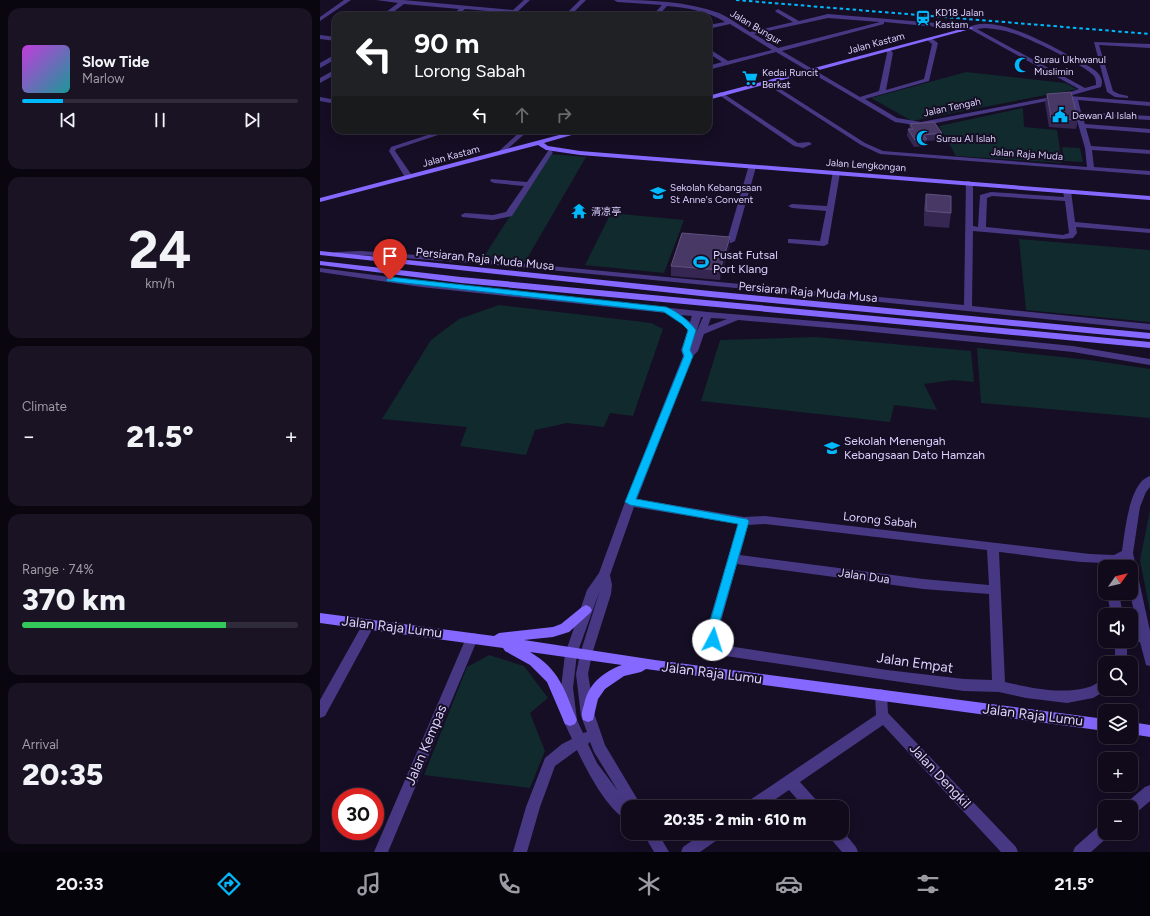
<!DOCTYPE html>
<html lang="en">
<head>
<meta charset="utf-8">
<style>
  body { margin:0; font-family:Figtree,"Noto Sans SC",sans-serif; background:#191324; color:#f1f3f6; height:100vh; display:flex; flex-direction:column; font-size:15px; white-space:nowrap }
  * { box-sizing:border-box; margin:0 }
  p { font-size:13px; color:#9c9aa3 }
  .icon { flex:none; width:22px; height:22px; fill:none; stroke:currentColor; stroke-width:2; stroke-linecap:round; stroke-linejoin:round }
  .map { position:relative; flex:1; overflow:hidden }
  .drawer { display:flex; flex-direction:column; gap:8px; padding:8px; background:#09060f; width:320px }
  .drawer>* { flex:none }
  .banner { position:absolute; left:12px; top:12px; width:380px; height:122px; border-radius:12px; box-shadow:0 4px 16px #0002,0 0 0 1px #302b3a; background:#202124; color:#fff; overflow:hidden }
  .needle { width:26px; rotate:56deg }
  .buttons { position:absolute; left:778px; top:560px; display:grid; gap:8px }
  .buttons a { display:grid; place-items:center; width:40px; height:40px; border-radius:8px; background:#100a1b; box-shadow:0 4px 16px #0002,0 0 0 1px #302b3a; font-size:20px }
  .speed { position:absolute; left:12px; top:788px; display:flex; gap:8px; font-size:20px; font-weight:700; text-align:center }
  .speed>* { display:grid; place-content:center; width:52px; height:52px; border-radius:50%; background:#100a1b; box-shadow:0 4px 16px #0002,0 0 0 1px #302b3a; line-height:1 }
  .speed .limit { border:6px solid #d22; background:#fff; color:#111 }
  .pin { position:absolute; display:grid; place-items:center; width:34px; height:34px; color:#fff; margin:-41px -17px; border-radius:50% 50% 50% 0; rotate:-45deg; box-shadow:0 0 4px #0007 }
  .pin .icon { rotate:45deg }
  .me { position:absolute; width:44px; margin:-22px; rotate:5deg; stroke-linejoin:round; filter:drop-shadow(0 0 3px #0008) }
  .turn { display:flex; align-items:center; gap:14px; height:84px; padding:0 16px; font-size:18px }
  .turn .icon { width:52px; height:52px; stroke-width:2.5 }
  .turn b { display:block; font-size:28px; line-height:34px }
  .lanes { display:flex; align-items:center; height:38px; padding:0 16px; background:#0003; justify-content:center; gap:20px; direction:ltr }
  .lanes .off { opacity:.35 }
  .big { font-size:30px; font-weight:800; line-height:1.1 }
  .drawer .widget { flex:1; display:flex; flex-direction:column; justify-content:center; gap:6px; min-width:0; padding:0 14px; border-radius:12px; background:#191324 }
  .drawer .dial { align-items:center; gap:0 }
  .dial b { font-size:52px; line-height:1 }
  .song { display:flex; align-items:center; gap:12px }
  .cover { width:48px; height:48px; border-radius:6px; background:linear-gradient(135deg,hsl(290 70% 55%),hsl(180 70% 35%)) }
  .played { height:4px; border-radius:2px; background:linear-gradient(90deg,#00b9fc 15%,#302b3a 15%) }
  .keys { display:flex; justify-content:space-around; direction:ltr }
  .heat { display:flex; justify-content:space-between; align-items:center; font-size:22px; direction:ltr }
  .charge { height:6px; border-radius:3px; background:linear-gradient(90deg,#34c759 74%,#302b3a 0) }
  .trip { position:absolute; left:301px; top:800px; width:228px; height:40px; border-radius:12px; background:#100a1b; box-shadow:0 4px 16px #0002,0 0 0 1px #302b3a; font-weight:800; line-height:40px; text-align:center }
  .tab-bar { display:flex; height:64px; justify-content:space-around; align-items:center; background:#06040b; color:#9c9aa3 }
  .tab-bar .icon { width:28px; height:28px }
  .tab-bar .selected { color:#00b9fc }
  .tab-bar b { font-size:18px; color:#f1f3f6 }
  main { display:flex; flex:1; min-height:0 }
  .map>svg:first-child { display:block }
  .green { fill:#112a2e }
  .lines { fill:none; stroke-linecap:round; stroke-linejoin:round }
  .street { fill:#473884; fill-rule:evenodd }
  .secondary { fill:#8468ff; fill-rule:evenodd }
  .rail { stroke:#00b9fc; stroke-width:2; stroke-dasharray:3.5 3; stroke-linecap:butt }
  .wall { fill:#362652 }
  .shaded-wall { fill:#211538 }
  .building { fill:#483865; stroke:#5f507d }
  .route { fill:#00b9fc; stroke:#0078a4 }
  .labels { text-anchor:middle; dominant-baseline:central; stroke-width:4; stroke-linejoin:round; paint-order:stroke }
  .far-poi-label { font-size:10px; fill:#ddd1ff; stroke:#150e24; text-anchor:start }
  .far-street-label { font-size:10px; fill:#ddd1ff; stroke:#150e24 }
  .poi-label { font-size:12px; fill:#ddd1ff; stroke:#150e24; text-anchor:start }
  .street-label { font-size:12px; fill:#ddd1ff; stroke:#150e24 }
  .near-street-label { font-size:14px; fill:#ddd1ff; stroke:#150e24 }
</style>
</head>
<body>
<main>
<section class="drawer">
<div class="widget">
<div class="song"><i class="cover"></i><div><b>Slow Tide</b><p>Marlow</p></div></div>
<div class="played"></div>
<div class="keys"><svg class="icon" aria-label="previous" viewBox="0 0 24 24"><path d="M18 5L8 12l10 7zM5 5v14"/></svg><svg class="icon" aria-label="pause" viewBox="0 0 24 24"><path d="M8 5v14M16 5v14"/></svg><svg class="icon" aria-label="next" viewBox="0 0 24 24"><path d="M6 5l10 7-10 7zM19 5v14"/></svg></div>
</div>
<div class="widget dial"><b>24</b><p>km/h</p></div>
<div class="widget"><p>Climate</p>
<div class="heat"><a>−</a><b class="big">21.5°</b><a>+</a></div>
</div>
<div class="widget"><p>Range · 74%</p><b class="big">370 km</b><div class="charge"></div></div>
<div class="widget"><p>Arrival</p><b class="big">20:35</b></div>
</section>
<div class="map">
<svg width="830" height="852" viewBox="0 0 830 852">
  <rect width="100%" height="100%" fill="#150e24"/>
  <path class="green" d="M646,72L745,83L757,89L592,121L551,98Z
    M703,108L704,127L737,130L742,163L636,156L619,126Z
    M742,147L760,148L763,162L744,161Z
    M230,154L266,157L205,262L163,258Z
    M291,213L364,220L344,273L265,265Z
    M699,239L830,250V322L706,310Z
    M179,305L331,323L343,329L313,416L290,413L284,427L247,423L215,430L206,455L140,446L147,427L62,419L111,340L139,319Z
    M496,337L651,351L654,382L633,380L604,384L617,410L574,405L570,422L381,401L400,340Z
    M657,348L770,360L830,369V418L661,403Z
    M830,510V611L820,560Z
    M169,655L204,666L228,698L210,713L225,751L210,788L104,775L147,667Z"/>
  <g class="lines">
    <path class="street" d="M24,0H31L0,21V17Z
      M56,0H83L193,10L204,0H210L193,16H187L190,13L145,9L137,16H131L139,9L84,4L68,16H61L78,3Z
      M260,0H266L250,16H244Z
      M294,0C329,0 366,1 399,13C410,18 419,25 430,32L473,22L456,12L455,11L458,9L479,21L508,14L628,24L638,27L642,31L641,32H637L634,29L628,28L564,22V24L462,51L540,97L559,91L567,53L566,49H570L573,53L566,90L604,79L612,44L606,39L611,38L618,43L609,81L545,99L577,118L601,122L742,95L759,89L648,28C672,12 730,45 752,57C760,62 771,66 778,73C782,78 783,82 781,87L749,96L830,102V106L758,100L761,112L830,116V120L762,116L765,124L830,129V133L766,128L771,146L830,150V154L772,150L774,167L830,171V175L560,154L541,145L443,82L448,81L545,143L563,151L767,167L765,148L751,100H732L601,126L575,122L456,52L388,70V66L402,62L388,53V48L408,61L452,50L410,24L388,29V25L405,22C388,11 368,8 347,6L338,16H332L342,5L297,2ZM508,18L560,22L458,48L434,34ZM665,28C675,29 683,30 692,33C707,37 766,66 774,76C776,79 776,82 776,85L765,88L657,29Z
      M0,35L16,37V41L0,39Z
      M774,42L830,44V48L779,45L793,91L799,94L808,96V98L795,97L787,92Z
      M16,54V59L0,68V63Z
      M16,69V74L0,83V78Z
      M401,92L478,143L489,142L492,144L483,148L474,146L399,95L398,94Z
      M0,97L16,100V104L0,101Z
      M123,130H133L76,149L75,151L93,177L89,179H86L69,151L71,147Z
      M202,130H209L183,153H179V151Z
      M230,150L233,152L192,216L173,220L142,217L141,215L145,213L173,215L186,212L204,186L174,183L170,181L171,179L207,182L228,151Z
      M429,165H432L436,167L415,241L411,243H408L407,241Z
      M513,171H519L520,173L508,244L504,246L468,243V239H471L500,241L506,211L472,208L468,206L472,204L507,206Z
      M646,181H649L653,183V226L658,227L660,195L671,192L744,197L743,191L747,189L751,191L755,222L830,229V233L756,227L757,233L753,238L743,239L653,231L652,306L830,324V330L560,302L166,264L41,255L16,256L12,254L16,252L41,251L166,260L644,305ZM672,196L745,201L749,233L743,235L666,227L667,198Z
      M0,268L101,281L388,312L543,325L753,346L830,359V365L753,352L543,331L418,320L384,334L378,351L372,357L317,499L424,517L445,516L770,554L794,555L802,551C805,532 809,482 830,476V487L826,492L820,507L813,553L830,631V666L826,665L820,642L811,641V631H818L810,593L811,567H804L803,560C786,569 702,554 679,552L685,682C712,688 742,695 769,687C774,686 779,681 785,678V689H788L773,698L747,703L706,698L679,692L644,691L567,680L406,656C394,652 388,644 386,632L418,524L314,507L290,575L292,585L291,594L272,654L268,674L275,716L285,745L322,807H308V820C288,812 266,769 257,750L235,766L220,807L207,852H193L206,807L225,758L242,744L252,739L243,720L241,688L245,654L267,590L279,573L305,502L363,356L361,350L368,330L362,324L346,313L101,287L0,272ZM360,315L372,316L370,322ZM381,317H383L376,333ZM391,318L407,319L388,326ZM445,524L667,550L669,585L603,579L420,555L428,525ZM417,564L603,589L669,594L672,680L644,679L567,670L408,646L400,640L398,632ZM280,590L260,654L256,674L261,716L267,732L263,733L257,720L253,688L257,654ZM270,742L274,752L298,791L277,763L268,744Z
      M787,593H799L803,615H791Z
      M49,619L53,620L55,624L5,716L0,718V700L45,620Z
      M152,633L156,634L158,638L68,852H54L146,638L148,634Z
      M795,641H807V660L806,663H793L795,659Z
      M561,689L566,691L567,695L568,713L696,847L698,852H681L563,725L480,782L498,802L500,807H484L469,790L444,807H425L427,802L556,715L555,695L556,691Z
      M830,785V801L816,813L811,815V807H804L806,803L825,787Z
      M785,823V833H791L790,835L771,852H753L755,847L780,825Z
      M522,830L536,847L538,852H522L510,838L508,833H522Z
      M323,833H338L349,852H334Z
      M383,833H402L400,838L380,852H361L363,847Z"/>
    <path class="secondary" d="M649,27L654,28L388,100V96Z
      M258,130H269L224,143L228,146L260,151L830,196V200L260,155L226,150L218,145L0,202V198Z
      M0,251L390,291L830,333V339L390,297L0,255Z
      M0,261L141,277L830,342V348L141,283L0,265Z
      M266,605L270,607L272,610L270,613L249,632L233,637L204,640L335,660L785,719V731L326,669L321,672L304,676L285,689L278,699L273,720L268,722L263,720C261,715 262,710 264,705C268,684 283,672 302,665L210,652C240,670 244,689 257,720L255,724L250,726L245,724L227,682L210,665L185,651L183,648L0,623V613L174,636L179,633L233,627L241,624L262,607Z
      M811,722L830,725V737L811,734Z"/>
    <path class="rail" d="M416,0L830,34"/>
  </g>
  <path class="wall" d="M727,94L758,120L756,129L729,127L725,103Z
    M590,124L622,133L621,140L606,141V146L594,147L587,136L588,129H589Z
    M606,194L631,213L629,228L604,226V208Z
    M410,247L400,280L351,276V266Z"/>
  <path class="shaded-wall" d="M410,237V247L400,280V270Z"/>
  <path class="building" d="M751,92L758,120L731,118L727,94Z
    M614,122L622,133L603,135L607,139L595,140L588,129H593L590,124Z
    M606,194L631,196V213L606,211Z
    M362,233L410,237L400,270L351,266Z"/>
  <path class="route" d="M70,277L346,307C357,311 369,321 376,330L370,350L373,356L316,499L427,519L429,521L400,621L397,643L393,645L389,643L387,632L418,524L310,505L305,502L364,356L362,350L368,330L362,324L344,312L67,281L66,280Z"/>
  <defs>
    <symbol id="station-bare" viewBox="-9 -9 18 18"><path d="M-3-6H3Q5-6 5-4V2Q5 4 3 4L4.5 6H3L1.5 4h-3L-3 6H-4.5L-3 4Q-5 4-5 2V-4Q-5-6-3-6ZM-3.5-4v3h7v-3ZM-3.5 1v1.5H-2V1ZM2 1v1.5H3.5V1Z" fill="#00b9fc" stroke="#150e24" stroke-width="2.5" paint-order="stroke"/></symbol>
    <symbol id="mosque-bare" viewBox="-9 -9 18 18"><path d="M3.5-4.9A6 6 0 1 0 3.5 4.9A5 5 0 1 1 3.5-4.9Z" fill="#00b9fc" stroke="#150e24" stroke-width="2.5" paint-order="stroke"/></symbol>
    <symbol id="supermarket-bare" viewBox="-9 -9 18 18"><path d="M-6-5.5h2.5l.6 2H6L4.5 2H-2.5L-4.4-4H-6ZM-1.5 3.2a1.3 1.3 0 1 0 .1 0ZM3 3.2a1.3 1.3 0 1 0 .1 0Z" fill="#00b9fc" stroke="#150e24" stroke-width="2.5" paint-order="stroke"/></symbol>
    <symbol id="civic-bare" viewBox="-9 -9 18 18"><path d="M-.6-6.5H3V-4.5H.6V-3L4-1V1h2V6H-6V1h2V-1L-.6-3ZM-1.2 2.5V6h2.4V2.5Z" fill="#00b9fc" stroke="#150e24" stroke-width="2.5" paint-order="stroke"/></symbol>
    <symbol id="school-bare" viewBox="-9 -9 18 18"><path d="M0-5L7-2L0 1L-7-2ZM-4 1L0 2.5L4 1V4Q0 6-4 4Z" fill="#00b9fc" stroke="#150e24" stroke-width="2.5" paint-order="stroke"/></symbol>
    <symbol id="temple-bare" viewBox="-9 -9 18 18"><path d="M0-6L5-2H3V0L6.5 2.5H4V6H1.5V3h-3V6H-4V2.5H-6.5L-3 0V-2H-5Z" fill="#00b9fc" stroke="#150e24" stroke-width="2.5" paint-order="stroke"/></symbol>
    <symbol id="stadium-bare" viewBox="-9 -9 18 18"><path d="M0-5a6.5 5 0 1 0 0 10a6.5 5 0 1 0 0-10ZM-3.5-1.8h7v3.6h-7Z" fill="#00b9fc" stroke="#150e24" stroke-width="2.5" paint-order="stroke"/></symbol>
  </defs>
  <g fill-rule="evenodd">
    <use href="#station-bare" x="592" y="7" width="22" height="22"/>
    <use href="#mosque-bare" x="691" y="54" width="22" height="22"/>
    <use href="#supermarket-bare" x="419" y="67" width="22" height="22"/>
    <use href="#civic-bare" x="729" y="104" width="22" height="22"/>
    <use href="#mosque-bare" x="593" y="127" width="22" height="22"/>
    <use href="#school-bare" x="327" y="182" width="22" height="22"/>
    <use href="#temple-bare" x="248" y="200" width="22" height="22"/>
    <use href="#stadium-bare" x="370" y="251" width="22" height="22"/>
    <use href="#school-bare" x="501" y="437" width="22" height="22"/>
  </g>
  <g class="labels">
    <g class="far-poi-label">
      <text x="615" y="12">KD18 Jalan<tspan x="615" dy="12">Kastam</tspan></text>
      <text x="714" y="59">Surau Ukhwanul<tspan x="714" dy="12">Muslimin</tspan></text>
      <text x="442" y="72">Kedai Runcit<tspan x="442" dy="12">Berkat</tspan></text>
      <text x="752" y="115">Dewan Al Islah</text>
      <text x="616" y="138">Surau Al Islah</text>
      <text x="350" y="187">Sekolah Kebangsaan<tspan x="350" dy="12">St Anne's Convent</tspan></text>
      <text x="271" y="211">清凉亭</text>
    </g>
    <g class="far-street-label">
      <text transform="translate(436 27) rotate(31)">Jalan Bungur</text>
      <text transform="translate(556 43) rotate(-15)">Jalan Kastam</text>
      <text transform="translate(632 107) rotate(-12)">Jalan Tengah</text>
      <text transform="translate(707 154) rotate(4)">Jalan Raja Muda</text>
      <text transform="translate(131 156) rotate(-15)">Jalan Kastam</text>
      <text transform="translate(546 165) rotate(4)">Jalan Lengkongan</text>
    </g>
    <g class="poi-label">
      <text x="393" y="255">Pusat Futsal<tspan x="393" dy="14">Port Klang</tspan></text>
      <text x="524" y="441">Sekolah Menengah<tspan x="524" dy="14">Kebangsaan Dato Hamzah</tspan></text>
    </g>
    <g class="street-label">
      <text transform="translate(165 259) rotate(6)">Persiaran Raja Muda Musa</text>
      <text transform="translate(488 292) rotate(5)">Persiaran Raja Muda Musa</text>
      <text transform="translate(560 520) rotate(6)">Lorong Sabah</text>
      <text transform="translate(544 576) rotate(8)">Jalan Dua</text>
    </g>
    <g class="near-street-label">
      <text transform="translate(72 627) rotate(7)">Jalan Raja Lumu</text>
      <text transform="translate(595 663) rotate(8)">Jalan Empat</text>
      <text transform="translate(392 673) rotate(7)">Jalan Raja Lumu</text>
      <text transform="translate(713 715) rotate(7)">Jalan Raja Lumu</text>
      <text transform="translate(106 745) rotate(-67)">Jalan Kempas</text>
      <text transform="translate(620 776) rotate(47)">Jalan Dengkil</text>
    </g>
  </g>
</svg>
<div class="buttons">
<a><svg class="needle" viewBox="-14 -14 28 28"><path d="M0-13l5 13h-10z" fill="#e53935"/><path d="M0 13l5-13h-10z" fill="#9c9aa3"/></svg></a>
<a><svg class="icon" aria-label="sound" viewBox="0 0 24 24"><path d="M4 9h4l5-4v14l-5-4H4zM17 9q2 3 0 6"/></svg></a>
<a><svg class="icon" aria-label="search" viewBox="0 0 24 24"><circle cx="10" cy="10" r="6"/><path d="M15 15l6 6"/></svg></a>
<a><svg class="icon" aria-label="layers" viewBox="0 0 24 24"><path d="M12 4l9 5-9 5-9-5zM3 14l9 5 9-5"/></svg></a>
<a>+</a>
<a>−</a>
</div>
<div class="speed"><div class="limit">30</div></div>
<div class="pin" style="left:70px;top:280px;background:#d93025"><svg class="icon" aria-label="arrive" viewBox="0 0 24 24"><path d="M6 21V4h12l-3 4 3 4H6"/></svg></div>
<svg class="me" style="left:393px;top:640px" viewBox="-20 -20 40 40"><circle r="19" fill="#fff"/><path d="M0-13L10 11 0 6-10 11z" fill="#00b9fc"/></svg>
<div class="trip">20:35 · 2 min · 610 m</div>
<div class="banner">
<div class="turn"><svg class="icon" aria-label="left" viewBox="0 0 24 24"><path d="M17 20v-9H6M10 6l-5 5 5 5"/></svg><div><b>90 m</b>Lorong Sabah</div></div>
<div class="lanes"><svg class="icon" aria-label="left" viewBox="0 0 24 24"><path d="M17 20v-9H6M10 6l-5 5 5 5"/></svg><svg class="icon off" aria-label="ahead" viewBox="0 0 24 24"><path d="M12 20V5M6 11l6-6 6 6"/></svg><svg class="icon off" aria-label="right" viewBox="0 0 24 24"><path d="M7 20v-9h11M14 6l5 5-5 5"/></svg></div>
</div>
</div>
</main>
<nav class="tab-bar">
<b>20:33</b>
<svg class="icon selected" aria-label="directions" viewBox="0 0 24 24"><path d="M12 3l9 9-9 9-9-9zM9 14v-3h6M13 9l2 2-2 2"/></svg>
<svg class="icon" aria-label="music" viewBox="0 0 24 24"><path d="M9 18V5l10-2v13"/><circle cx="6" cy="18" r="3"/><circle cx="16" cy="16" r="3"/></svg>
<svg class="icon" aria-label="phone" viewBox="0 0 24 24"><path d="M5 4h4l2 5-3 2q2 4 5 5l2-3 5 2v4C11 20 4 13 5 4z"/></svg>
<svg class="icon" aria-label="climate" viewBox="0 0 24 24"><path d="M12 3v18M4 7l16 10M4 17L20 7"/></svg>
<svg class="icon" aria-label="car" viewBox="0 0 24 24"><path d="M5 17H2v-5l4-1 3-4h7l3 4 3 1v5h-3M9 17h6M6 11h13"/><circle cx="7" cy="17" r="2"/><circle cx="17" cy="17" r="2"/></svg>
<svg class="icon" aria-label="filters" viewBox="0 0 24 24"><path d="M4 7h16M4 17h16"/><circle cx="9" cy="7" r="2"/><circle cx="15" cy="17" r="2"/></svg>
<b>21.5°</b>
</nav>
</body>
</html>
